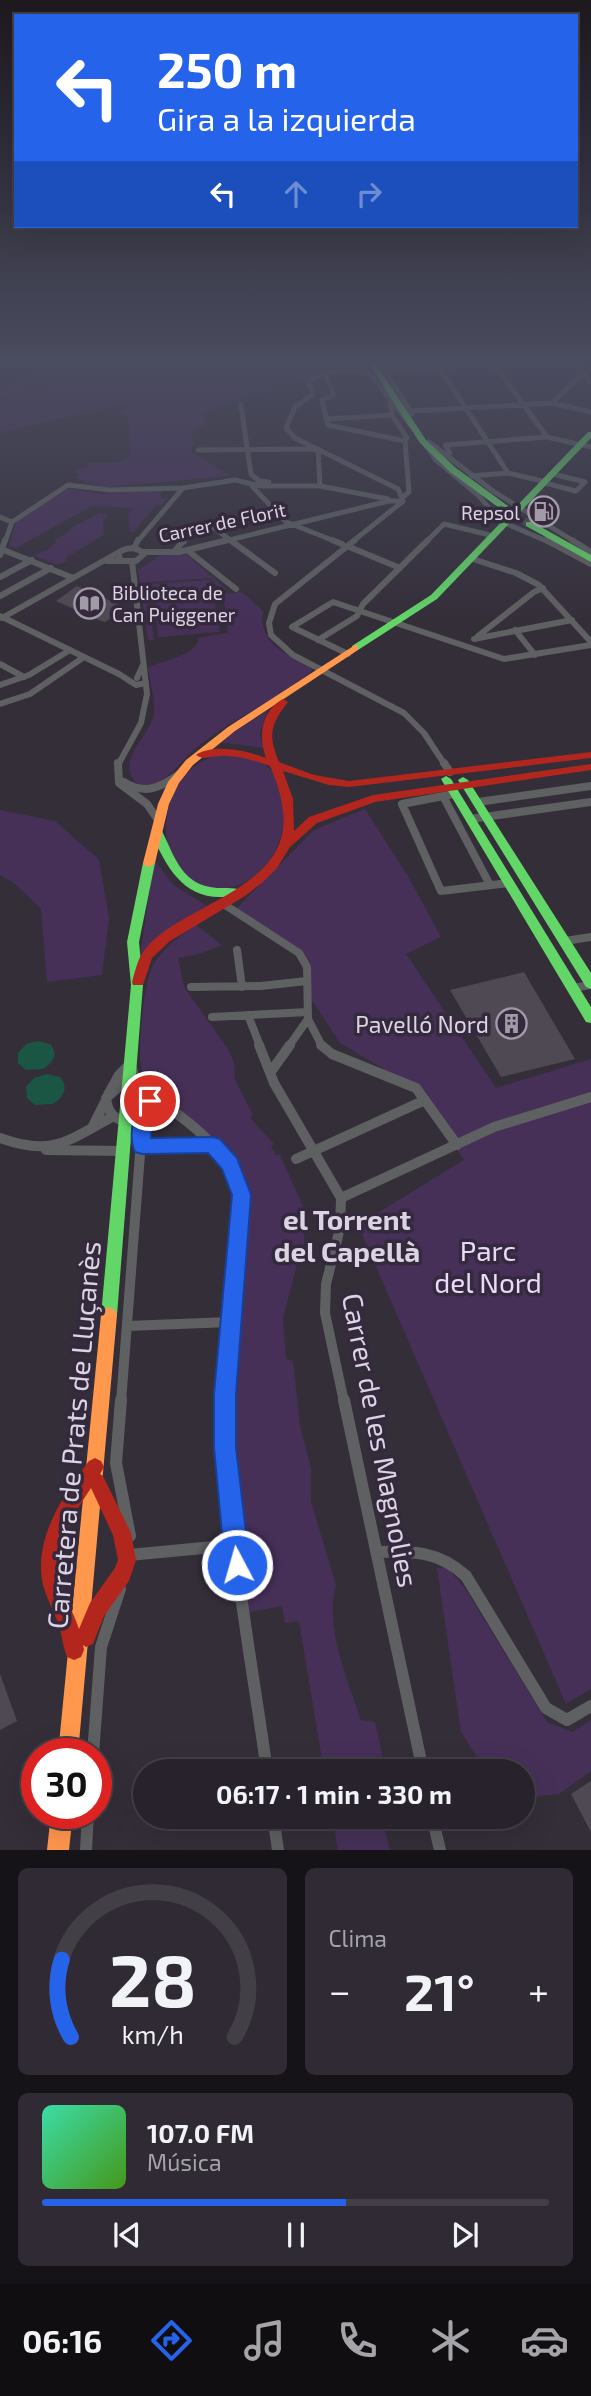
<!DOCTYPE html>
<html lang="es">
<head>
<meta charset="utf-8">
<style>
  body { margin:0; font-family:"Exo 2",sans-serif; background:#2f2a33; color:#f1f3f6; height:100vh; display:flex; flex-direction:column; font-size:26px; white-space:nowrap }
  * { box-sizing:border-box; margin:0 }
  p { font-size:23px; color:#a4a4a9 }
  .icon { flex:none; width:38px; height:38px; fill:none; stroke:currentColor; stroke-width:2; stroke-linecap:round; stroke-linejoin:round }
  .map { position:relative; height:1850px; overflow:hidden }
  .side { display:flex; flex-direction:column; gap:18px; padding:18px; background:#151318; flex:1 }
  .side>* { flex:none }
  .top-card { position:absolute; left:14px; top:14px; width:564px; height:214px; border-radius:0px; box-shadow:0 7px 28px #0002,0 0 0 2px #433f47; background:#2563eb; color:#fff; overflow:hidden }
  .speed { position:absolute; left:21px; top:1738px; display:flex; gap:14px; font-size:35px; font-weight:700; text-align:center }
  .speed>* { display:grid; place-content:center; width:91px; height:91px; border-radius:50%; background:#27222b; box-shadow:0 7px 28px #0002,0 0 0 2px #433f47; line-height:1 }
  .speed .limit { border:10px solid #d22; background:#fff; color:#111 }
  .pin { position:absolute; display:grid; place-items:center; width:60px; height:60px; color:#fff; margin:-30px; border:4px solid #fff; border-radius:50%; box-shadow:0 2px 7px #0007 }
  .me { position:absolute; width:77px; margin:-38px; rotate:354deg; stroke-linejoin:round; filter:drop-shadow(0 0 5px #0008) }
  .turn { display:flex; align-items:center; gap:24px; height:147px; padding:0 28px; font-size:32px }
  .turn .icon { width:91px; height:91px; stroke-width:2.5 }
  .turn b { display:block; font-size:49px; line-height:60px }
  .lanes { display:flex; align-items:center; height:66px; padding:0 28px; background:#0003; justify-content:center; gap:35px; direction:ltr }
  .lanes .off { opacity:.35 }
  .big { font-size:52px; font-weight:700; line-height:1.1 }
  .side .tile { flex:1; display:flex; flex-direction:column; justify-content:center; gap:10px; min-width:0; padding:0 24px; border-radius:10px; background:#2f2a33 }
  .side .dial { align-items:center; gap:0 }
  .dial svg { height:182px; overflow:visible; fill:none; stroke:#433f47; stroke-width:7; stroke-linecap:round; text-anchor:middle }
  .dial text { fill:#f1f3f6; stroke:none }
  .song { display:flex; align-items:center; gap:21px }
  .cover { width:84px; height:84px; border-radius:10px; background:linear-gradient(135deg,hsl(160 70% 55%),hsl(100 70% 35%)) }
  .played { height:7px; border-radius:4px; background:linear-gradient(90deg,#2563eb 60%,#433f47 60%) }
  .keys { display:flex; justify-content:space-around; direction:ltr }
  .heat { display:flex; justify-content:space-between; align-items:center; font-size:38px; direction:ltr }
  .side .tiles { flex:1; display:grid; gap:18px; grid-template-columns:1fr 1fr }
  .tile:last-child { grid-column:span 2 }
  .trip { position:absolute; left:133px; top:1759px; width:402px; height:70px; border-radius:35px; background:#27222b; box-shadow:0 7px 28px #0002,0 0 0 2px #433f47; font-weight:700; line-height:70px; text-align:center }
  .tab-bar { display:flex; height:112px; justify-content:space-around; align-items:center; background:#100e11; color:#a4a4a9 }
  .tab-bar .icon { width:49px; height:49px }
  .tab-bar .current { color:#2563eb }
  .tab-bar b { font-size:32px; color:#f1f3f6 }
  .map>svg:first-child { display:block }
  .green { fill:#463058 }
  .water { fill:#1b5544 }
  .building { fill:#4f4953 }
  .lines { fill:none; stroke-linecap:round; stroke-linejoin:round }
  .secondary-tunnel { stroke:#4d4752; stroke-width:8; stroke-dasharray:8 3.5; stroke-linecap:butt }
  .street-far4 { stroke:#5e6061; stroke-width:5 }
  .street-far3 { stroke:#5e6061; stroke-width:6 }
  .street-far2 { stroke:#5e6061; stroke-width:8 }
  .street-far1 { stroke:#5e6061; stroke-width:10 }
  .street { stroke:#5e6061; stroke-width:12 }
  .fast { fill:#63d668; fill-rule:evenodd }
  .slow { fill:#ff974d; fill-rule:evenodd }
  .jam { fill:#b3261e; fill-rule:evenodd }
  .route { fill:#2563eb; stroke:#184099; stroke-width:2 }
  .labels { text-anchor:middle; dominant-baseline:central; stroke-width:7; stroke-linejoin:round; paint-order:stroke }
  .far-poi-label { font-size:19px; fill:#dbd4e2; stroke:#35293e; text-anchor:end }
  .far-street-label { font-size:19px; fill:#dbd4e2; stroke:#35293e }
  .poi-label { font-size:23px; fill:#dbd4e2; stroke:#35293e; text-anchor:end }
  .near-neighbourhood-label { font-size:28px; font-weight:bold; fill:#dbd4e2; stroke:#35293e }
  .near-park-label { font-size:28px; fill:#ead9fa; stroke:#35293e }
  .near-street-label { font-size:28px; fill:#dbd4e2; stroke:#35293e }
</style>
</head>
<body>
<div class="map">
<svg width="591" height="1850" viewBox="0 0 591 1850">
  <rect width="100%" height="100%" fill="#342e39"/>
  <path class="green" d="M74,364H339L342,368L278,387L281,389L277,392L247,395L243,401L206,411L203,426L193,431L192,453L230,475L228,476L107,487L89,484L76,477L79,475L75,470L89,466V463L120,462L131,456L128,416L117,413L130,402L0,433V402L65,379L0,399V386Z
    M67,488L102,494L161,491V498L167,499L161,505H156L134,532H130L128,513L134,508L92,506L16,548L9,546L16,522Z
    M100,513L108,515L103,521L104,535L65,558L67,561L56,565L34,555L47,550L57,542L54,541L71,530V528Z
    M185,553L227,590L222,592L211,578L148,582L154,640H148L138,570L159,556Z
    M210,580L220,632L158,637L152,584Z
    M242,592L263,611C258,647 288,653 313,670C277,700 231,719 195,749C179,762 161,792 137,784C114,760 151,736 154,713C155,698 150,682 148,668C165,659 190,658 199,640L196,638L228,633L223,594Z
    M267,711L260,733L263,748L219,742Z
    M219,755C236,755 256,756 269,768C288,785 287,828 276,849C259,886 211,905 181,872C149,836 171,764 219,755Z
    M365,809L409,878L441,937L406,954L496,1088L591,1059V1689L566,1704L358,1225L464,1160L416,1088L340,1043L308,994L302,956L234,911L314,830Z
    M0,810L55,821L99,860L109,918L102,975L47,982L41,909L14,883L0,875Z
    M154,859L173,885L207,906L171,927L140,957Z
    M196,925L222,945L199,954L178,958L184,987L228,1049L234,1063L235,1080L253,1115L250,1118L274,1144L271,1146L276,1155H280L308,1217L304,1224V1245L298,1244L292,1258L298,1261L283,1318L286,1359L293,1361L300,1426L311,1468V1502L336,1585C324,1626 348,1681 361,1720L375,1722L386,1771H324L299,1621L285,1623L282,1606L245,1613L225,1448L237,1178C215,1153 193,1126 169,1102C161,1095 151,1089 145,1081C134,1066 144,981 153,965C164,948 179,936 196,925Z
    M447,1567L466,1590L547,1722L572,1732L591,1720V1771L559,1794L523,1798V1771H486L461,1732L437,1568Z
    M332,1817H382L390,1850H338Z"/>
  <path class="water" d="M38,1041L50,1044C59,1054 53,1063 43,1069L26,1070L18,1063V1053L26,1044Z
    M47,1074L60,1077C69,1087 64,1097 53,1104L35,1105L27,1098L26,1087L34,1078Z"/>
  <path class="building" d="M77,586L122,606L120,608L124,609L105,622L101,621L56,601Z
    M524,972L575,1059L501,1077L450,990Z
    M0,1674L17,1721L0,1730Z
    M591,1781V1832L571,1794Z"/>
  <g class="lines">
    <path class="secondary-tunnel" d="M505,508L529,524"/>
    <path class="street-far4" d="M362,364L412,427
      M381,364L412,414
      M437,364L508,473
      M494,364L547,437
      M574,364L591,382
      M385,371L474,364
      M368,373C349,369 325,369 309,382L313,394L295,407L286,428L295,438L398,489L401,496
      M325,374L334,395L322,400L328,425L405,441
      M390,400L392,415L407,438L405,441L409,492L403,497
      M552,403L582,374
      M241,405L251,474L259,481L269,482
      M411,411L552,403L591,412
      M326,419L392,415
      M423,441L436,460L479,496L500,521L549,542
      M429,442L493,491L575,542
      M318,449L320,486
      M198,450L316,449
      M450,453L445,445L547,437L591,447
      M471,476L508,473L546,482
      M545,483L576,491L585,482L553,474
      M252,486L286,522L337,542
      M183,488L235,480L261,486H320L388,499
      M0,517L12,522
      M500,522L498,517L506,511L519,509
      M5,542L12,522L68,485L110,490L183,488
      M137,542L183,488
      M184,542L181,529L207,523L233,542
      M221,542L389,501H403
      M352,542L402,502
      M426,542L444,524L494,536"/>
    <path class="street-far3" d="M230,540L275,573
      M332,540L342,544
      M355,540L275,604L269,623L271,635L293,655L404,713L424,733L445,765
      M546,540L591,564
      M572,540L591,552
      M347,546L400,568
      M134,548L138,540
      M1,549L73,578
      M187,550L236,589
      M143,552H179L228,540
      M174,552L184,540
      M0,555L5,540
      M473,559L516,573L539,585L591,642
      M107,561H136L144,554C136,546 127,547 118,553L120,559
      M0,577L32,560
      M0,596L51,568
      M0,616L119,674L136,685L146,683
      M2,618L121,551
      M515,630L535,655
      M478,636L534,592L543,588
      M474,639L572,620
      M318,640L357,616L363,604L428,540
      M348,654L292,627L333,602L504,659L591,645
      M0,664L24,677
      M137,678L143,665
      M0,685L29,675L70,650
      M0,704L30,694L84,657
      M118,765L141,723L147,694L132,561"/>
    <path class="street-far2" d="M118,763L119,783L147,804L158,820
      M444,763L450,772
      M124,782C144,795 160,788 178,775
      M454,794L402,804L441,891L509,883
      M443,796L490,885
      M478,802L591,786
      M470,819L591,802
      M222,903L299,953L307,967L308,1019L289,1046
      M565,941L591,937
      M237,950L242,987
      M191,987L261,986L307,981
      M573,988L591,985
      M248,1015L260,1046
      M212,1017L308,1012
      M308,1019L322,1046"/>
    <path class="street-far1" d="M259,1045L274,1083L341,1198L340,1228L326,1284L325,1313L344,1402
      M321,1045L332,1054L416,1088L457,1145
      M270,1073L290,1045
      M149,1094C189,1121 226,1147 241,1195L225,1402
      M108,1095L119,1075L130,1064L136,1081L150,1097V1106C136,1127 109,1126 106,1098L121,1085H138
      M92,1128L105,1102
      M0,1138C52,1157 67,1141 112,1117
      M142,1146L213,1145
      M46,1150L122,1151
      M296,1159L425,1100
      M341,1198L494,1127L591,1097
      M127,1326L230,1322
      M121,1402L143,1115"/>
    <path class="street" d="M121,1400L116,1463L130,1536
      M225,1400C225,1524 250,1649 267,1771
      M344,1400L423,1771
      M377,1552C413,1551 439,1551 466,1576L546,1708L567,1720L591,1706
      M129,1555L235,1545
      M93,1754L101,1647L120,1589
      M273,1816L278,1850
      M432,1816L440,1850
      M86,1850L88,1813"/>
    <path class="fast" d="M369,364H376L426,440L456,468L508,506V510H502L450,472L420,443Z
      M588,432H591V438L437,599L358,650H352V646L431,595Z
      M526,522H532L591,555V562L526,526Z
      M446,776L451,779L591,1007V1023L586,1022L441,779Z
      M463,777L468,780L591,973V989L586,987L458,780Z
      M157,828L161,829C173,852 180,882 210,887C219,889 229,887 238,889L240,892L238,895C188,906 168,872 151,832Z
      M149,859L155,863L139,942L143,985L117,1315L115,1320L109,1323L103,1320L101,1315L131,985L127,942L143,863Z"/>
    <path class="slow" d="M355,645L358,646V650L235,731L193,765L179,783L169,804L155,863L149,867L145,866L143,863L158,804L168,782L186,760L228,727Z
      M109,1307L115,1310L117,1315L78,1754H58L101,1315L103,1310Z
      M51,1813H73L69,1850H47Z"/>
    <path class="jam" d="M283,699L288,702C270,725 268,735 279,762L314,775L349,781L591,752V758L349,787L329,785L283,771L293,799L294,831L309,817L373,795L591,764V770L375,802L317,823L290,847L277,868L262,883L245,896L170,941L152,958L143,985H133L132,982C135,972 137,961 143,952C154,936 173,925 189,916C258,878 309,855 270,766C253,760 236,755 218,756C209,757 203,760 196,755C214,743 247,751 266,758C258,736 261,711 283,699Z
      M95,1458L101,1461L104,1467L100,1474L103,1476L131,1533L136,1560L129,1581L104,1616L93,1644L86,1647L83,1645L84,1650L81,1657L74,1660L67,1657C63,1647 62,1636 59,1625C54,1612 47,1599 43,1585C33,1539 63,1495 89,1461ZM91,1488L113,1535L118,1560L115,1568L90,1603L79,1629C74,1614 65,1598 61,1582C54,1547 72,1516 91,1488Z"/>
  </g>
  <linearGradient id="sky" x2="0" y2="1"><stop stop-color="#1d191f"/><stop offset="0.58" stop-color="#4a4c5f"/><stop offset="1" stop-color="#4a4c5f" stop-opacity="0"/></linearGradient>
  <rect width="591" height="623" fill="url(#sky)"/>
  <path class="route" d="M150,1094L157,1096L160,1101L152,1115L151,1138L213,1137L220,1139L237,1158L251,1195L236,1394V1448L250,1565L246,1573L237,1577L229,1573L225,1565L214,1448V1394L232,1195L222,1169L208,1153L142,1154L135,1152C127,1134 135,1112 144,1096Z"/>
  <defs>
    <symbol id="fuel-ring" viewBox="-11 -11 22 22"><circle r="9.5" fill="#35293e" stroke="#a19aa7" stroke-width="1.5"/><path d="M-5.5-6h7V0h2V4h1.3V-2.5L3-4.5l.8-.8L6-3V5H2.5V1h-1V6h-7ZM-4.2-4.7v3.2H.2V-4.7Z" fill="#a19aa7"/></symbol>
    <symbol id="library-ring" viewBox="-11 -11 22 22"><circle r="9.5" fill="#35293e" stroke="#a19aa7" stroke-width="1.5"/><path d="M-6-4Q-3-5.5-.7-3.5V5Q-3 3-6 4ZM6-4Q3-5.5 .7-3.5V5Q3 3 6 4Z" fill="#a19aa7"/></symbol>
    <symbol id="building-ring" viewBox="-11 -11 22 22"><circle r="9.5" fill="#35293e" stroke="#a19aa7" stroke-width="1.5"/><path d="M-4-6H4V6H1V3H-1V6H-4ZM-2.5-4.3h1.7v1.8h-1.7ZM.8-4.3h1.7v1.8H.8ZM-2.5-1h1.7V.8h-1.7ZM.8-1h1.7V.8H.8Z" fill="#a19aa7"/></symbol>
  </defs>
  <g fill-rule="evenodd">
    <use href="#fuel-ring" x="526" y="494" width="35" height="35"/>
    <use href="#library-ring" x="72" y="586" width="35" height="35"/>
    <use href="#building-ring" x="494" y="1006" width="35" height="35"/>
  </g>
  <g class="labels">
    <g class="far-poi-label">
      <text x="520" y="512">Repsol</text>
      <text x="112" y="592" text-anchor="start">Biblioteca de<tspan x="112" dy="22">Can Puiggener</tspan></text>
    </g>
    <g class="far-street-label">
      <text transform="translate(222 522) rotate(-12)">Carrer de Florit</text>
    </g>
    <g class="poi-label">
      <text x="489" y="1024">Pavelló Nord</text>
    </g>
    <g class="near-neighbourhood-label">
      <text x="347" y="1219">el Torrent<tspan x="347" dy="32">del Capellà</tspan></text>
    </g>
    <g class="near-park-label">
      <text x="488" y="1250">Parc<tspan x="488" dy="32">del Nord</tspan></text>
    </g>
    <g class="near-street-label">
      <text transform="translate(73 1435) rotate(-85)">Carretera de Prats de Lluçanès</text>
      <text transform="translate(381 1440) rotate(79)">Carrer de les Magnolies</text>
    </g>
  </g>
</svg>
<div class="speed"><div class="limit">30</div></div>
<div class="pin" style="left:150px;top:1101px;background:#d93025"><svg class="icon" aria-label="arrive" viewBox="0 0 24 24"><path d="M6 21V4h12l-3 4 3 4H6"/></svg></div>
<svg class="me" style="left:237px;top:1565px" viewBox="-20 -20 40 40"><circle r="17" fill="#2563eb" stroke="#fff" stroke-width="3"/><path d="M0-11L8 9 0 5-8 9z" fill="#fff"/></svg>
<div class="trip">06:17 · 1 min · 330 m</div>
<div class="top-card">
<div class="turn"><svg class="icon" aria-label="left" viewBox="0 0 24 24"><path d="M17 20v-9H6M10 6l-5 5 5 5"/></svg><div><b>250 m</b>Gira a la izquierda</div></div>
<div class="lanes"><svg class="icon" aria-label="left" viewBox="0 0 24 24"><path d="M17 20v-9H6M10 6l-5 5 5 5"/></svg><svg class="icon off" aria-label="ahead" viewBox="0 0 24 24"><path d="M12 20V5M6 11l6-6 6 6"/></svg><svg class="icon off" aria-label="right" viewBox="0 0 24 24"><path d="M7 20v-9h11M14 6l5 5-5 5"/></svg></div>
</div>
</div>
<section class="side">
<div class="tiles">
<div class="tile dial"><svg viewBox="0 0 100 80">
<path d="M14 69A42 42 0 1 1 86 69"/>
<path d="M14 69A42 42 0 0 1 10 35" stroke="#2563eb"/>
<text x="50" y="56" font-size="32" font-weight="700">28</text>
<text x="50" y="72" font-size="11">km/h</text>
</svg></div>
<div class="tile"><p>Clima</p>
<div class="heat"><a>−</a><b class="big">21°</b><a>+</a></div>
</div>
<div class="tile">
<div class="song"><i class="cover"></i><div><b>107.0 FM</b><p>Música</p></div></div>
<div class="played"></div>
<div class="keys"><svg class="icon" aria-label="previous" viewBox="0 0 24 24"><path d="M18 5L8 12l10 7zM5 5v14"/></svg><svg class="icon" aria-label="pause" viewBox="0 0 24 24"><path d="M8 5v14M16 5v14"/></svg><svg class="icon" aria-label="next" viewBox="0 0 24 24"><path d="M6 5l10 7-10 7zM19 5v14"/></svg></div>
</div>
</div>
</section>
<nav class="tab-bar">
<b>06:16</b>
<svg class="icon current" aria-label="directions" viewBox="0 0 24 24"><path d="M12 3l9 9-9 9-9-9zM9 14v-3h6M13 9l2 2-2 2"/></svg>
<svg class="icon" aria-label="music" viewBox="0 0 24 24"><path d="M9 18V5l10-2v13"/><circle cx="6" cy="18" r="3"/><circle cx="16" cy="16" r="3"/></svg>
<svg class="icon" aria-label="phone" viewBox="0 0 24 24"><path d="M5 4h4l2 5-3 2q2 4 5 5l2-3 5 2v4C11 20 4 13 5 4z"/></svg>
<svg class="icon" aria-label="climate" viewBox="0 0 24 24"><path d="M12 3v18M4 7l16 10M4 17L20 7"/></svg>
<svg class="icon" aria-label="car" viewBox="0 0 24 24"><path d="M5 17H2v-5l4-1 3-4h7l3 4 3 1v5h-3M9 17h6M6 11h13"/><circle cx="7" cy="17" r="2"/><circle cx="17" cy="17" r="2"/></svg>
</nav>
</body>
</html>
